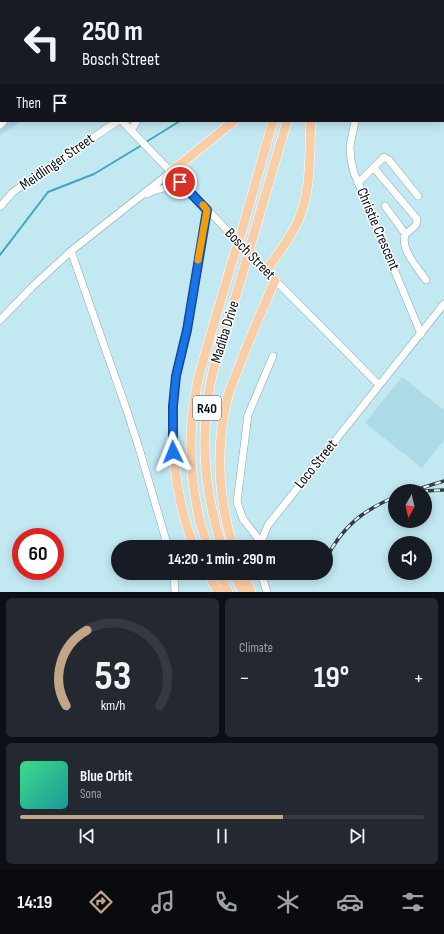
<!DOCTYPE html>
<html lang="en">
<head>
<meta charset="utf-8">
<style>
  body { margin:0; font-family:"Sofia Sans Condensed",sans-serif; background:#242831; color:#f1f3f6; height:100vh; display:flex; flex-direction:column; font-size:15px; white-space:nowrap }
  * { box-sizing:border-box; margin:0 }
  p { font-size:13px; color:#9ea1a6 }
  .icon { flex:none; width:22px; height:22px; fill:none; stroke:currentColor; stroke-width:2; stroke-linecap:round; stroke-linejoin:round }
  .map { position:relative; height:592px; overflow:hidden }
  .side { display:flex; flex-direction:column; gap:6px; padding:6px; background:#0d0f14; flex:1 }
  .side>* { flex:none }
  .top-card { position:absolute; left:0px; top:0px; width:444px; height:122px; box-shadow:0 2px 10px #0003; background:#171b24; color:#f1f3f6; overflow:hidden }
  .needle { width:26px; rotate:188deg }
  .buttons { position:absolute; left:388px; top:484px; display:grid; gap:8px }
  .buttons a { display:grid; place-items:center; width:44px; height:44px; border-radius:50%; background:#171b24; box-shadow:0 2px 10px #0003; font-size:20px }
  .speed { position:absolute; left:12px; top:528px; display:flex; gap:8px; font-size:20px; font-weight:700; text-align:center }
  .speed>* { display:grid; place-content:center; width:52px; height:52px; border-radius:50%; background:#171b24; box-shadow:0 2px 10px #0003; line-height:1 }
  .speed .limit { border:6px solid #d22; background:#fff; color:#111 }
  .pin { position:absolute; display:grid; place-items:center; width:34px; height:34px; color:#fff; margin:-17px; border:2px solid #fff; border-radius:50%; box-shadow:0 1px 4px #0007 }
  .me { position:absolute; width:44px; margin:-22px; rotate:358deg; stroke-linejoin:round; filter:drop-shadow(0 0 3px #0008) }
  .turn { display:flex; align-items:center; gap:14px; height:84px; padding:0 16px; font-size:18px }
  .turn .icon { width:52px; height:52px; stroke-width:2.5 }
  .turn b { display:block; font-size:28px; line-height:34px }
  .then { display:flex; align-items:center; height:38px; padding:0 16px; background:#0003; gap:8px; font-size:15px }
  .big { font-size:30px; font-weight:700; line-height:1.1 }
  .side .tile { flex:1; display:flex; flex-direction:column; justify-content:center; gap:6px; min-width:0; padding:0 14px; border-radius:6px; background:#242831 }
  .side .dial { align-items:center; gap:0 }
  .dial svg { height:104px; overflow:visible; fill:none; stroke:#363941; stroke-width:7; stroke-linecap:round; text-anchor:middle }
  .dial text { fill:#f1f3f6; stroke:none }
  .song { display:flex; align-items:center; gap:12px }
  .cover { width:48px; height:48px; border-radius:6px; background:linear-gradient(135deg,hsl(150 70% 55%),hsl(180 70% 35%)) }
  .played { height:4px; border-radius:2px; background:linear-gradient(90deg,#c0a687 65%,#363941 65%) }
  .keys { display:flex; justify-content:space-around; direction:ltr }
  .heat { display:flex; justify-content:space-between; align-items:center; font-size:22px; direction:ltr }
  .side .tiles { flex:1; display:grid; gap:6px; grid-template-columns:1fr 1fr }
  .tile:last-child { grid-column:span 2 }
  .trip { position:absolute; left:111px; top:540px; width:222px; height:40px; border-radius:20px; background:#171b24; box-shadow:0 2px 10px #0003; font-weight:700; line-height:40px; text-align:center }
  .tab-bar { display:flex; height:64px; justify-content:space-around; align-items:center; background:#090b0e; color:#9ea1a6 }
  .tab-bar .icon { width:28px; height:28px }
  .tab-bar .selected { color:#c0a687 }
  .tab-bar b { font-size:18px; color:#f1f3f6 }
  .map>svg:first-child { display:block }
  .built { fill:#addae7 }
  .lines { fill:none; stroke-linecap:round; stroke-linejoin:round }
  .stream { stroke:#3ea7bf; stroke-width:2 }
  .minor-casing { stroke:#82a6af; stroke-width:8 }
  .major-casing { stroke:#fff; stroke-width:10 }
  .minor { stroke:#fff; stroke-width:7 }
  .major { stroke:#f9cda6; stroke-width:9 }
  .rail-casing { stroke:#2e3f45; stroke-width:3.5 }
  .rail { stroke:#fff; stroke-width:2; stroke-dasharray:6; stroke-linecap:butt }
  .major-bridge-casing { stroke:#fff; stroke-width:10; stroke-linecap:butt }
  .major-bridge { stroke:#f9cda6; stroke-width:9 }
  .route-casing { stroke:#114b97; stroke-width:10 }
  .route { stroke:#1a73e8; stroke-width:7 }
  .slow { stroke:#f59e0b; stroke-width:7 }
  .labels { text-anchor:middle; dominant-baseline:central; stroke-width:3; stroke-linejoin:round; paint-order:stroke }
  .shield { fill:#fff; stroke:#4f585a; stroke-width:1 }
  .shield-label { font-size:14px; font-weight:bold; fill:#041014 }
  .street-label { font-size:15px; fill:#041014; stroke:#fff }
</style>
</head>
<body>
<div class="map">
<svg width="444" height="592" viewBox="0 0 444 592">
  <rect width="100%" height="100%" fill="#c2e8f2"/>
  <path class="built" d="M1,51V121H21L0,135V52Z
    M402,377L444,410V440L422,468L365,423Z"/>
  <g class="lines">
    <path class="stream" d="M279,1L280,0
      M146,142L180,121
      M0,255L48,192L94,174L142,145"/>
    <defs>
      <path id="minor" d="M362,0L363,1
        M55,1L56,0
        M399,1L401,0
        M0,31L1,30
        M0,58L1,57
        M122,121L275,280L379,385
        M355,121L350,146L351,160L354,173L421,334
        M0,125L4,121
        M131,130L137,121
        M374,168L417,219L416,225L407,233L404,232L385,206
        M358,183L384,157L389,160L418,196
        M147,194C165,186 170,186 189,191
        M0,207L12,193L27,182L118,121
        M406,233C398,247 418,268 426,280
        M71,251L126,408L139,448L168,547
        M0,320L32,287L71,251L171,172
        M261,542L243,519L237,502L248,415L273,356
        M260,547L261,542L268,525L444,304
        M174,573L175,592
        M261,573L267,592"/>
      <path id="major" d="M308,1V0
        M322,1V0
        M330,1L331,0
        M171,172L234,121
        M243,227L273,121
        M253,237L287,121
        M266,271C277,255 290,239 298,221C312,189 309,155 311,121
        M195,547C186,529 182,509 178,489C172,451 171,414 176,377C179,361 184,345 187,329C194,290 200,249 207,210
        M208,547C205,537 201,528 199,518C190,477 188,433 196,391C198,375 204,359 208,344C216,317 224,289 232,262
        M222,547C202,486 199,425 215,363C217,353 221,343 224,334C230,313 237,293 243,272
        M233,547C218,497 215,447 228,396C232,383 238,370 243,356C253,331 264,306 275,280
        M208,573L218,592
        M219,573L228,592
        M233,573L243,592
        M243,573L251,592"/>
    </defs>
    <use href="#minor" class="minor-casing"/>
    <use href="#major" class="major-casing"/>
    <use href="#minor" class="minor"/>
    <use href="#major" class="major"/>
    <defs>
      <path id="rail" d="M412,491L444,481
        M422,491L444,490
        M326,559C342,527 363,510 395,497"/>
    </defs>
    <use href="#rail" class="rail-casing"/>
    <use href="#rail" class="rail"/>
    <defs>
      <path id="major-bridge" d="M232,262L243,227
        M243,272L253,237"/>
    </defs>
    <use href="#major-bridge" class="major-bridge-casing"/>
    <use href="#major-bridge" class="major-bridge"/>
  </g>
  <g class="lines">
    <defs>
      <path id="route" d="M173,452V406L176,376L187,330L207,210L180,182"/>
    </defs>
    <use href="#route" class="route-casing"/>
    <use href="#route" class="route"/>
    <path class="slow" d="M198,260L207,210L203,205"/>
  </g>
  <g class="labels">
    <rect class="shield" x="193" y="396" width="28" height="24" rx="3"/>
    <g class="shield-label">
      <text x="207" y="408">R40</text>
    </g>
    <g class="street-label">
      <text transform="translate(57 162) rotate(-35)">Meidlinger Street</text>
      <text transform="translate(378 229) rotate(67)">Christie Crescent</text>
      <text transform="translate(250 254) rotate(46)">Bosch Street</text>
      <text transform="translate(225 332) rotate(-73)">Madiba Drive</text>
      <text transform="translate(316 464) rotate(-51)">Loco Street</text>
    </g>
  </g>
</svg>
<div class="buttons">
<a><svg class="needle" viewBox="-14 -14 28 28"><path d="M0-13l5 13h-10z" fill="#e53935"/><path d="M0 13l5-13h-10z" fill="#9ea1a6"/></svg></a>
<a><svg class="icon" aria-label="sound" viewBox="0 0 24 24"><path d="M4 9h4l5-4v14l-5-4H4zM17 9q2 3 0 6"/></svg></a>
</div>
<div class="speed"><div class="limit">60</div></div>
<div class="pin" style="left:180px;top:182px;background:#d93025"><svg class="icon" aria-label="arrive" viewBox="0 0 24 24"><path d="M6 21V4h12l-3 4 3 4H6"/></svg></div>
<svg class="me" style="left:173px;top:452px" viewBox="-20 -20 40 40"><path d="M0-17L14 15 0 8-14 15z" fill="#1a73e8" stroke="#fff" stroke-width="4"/></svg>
<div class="trip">14:20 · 1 min · 290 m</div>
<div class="top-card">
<div class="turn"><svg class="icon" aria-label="left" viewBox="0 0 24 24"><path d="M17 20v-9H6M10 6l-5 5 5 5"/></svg><div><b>250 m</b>Bosch Street</div></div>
<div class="then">Then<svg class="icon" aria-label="arrive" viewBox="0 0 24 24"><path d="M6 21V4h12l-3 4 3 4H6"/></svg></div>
</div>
</div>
<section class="side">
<div class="tiles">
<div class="tile dial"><svg viewBox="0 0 100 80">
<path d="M14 69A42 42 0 1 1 86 69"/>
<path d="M14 69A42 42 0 0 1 30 11" stroke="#c0a687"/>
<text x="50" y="56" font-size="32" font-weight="700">53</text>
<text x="50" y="72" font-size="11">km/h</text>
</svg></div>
<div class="tile"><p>Climate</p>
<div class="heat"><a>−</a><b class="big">19°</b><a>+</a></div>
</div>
<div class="tile">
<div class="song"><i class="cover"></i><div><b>Blue Orbit</b><p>Sona</p></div></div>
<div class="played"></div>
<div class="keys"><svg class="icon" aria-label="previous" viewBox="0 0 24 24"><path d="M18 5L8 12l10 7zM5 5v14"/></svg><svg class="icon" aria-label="pause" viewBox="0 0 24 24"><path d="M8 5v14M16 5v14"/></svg><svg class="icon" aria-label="next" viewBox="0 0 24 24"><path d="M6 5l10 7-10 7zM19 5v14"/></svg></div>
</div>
</div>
</section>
<nav class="tab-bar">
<b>14:19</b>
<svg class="icon selected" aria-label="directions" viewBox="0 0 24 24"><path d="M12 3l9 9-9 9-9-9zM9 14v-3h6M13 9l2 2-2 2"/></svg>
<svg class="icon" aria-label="music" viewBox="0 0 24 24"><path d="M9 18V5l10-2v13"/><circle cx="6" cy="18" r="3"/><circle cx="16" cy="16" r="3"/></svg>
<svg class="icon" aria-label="phone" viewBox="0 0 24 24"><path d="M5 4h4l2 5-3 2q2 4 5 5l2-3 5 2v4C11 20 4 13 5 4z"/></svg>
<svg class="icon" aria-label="climate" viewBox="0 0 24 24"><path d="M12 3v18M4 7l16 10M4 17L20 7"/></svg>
<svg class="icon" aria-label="car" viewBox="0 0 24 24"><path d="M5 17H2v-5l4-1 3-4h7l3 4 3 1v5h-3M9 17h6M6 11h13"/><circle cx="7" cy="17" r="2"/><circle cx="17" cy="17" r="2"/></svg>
<svg class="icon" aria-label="filters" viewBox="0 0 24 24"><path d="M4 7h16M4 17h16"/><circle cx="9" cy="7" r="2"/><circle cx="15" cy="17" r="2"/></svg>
</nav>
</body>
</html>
